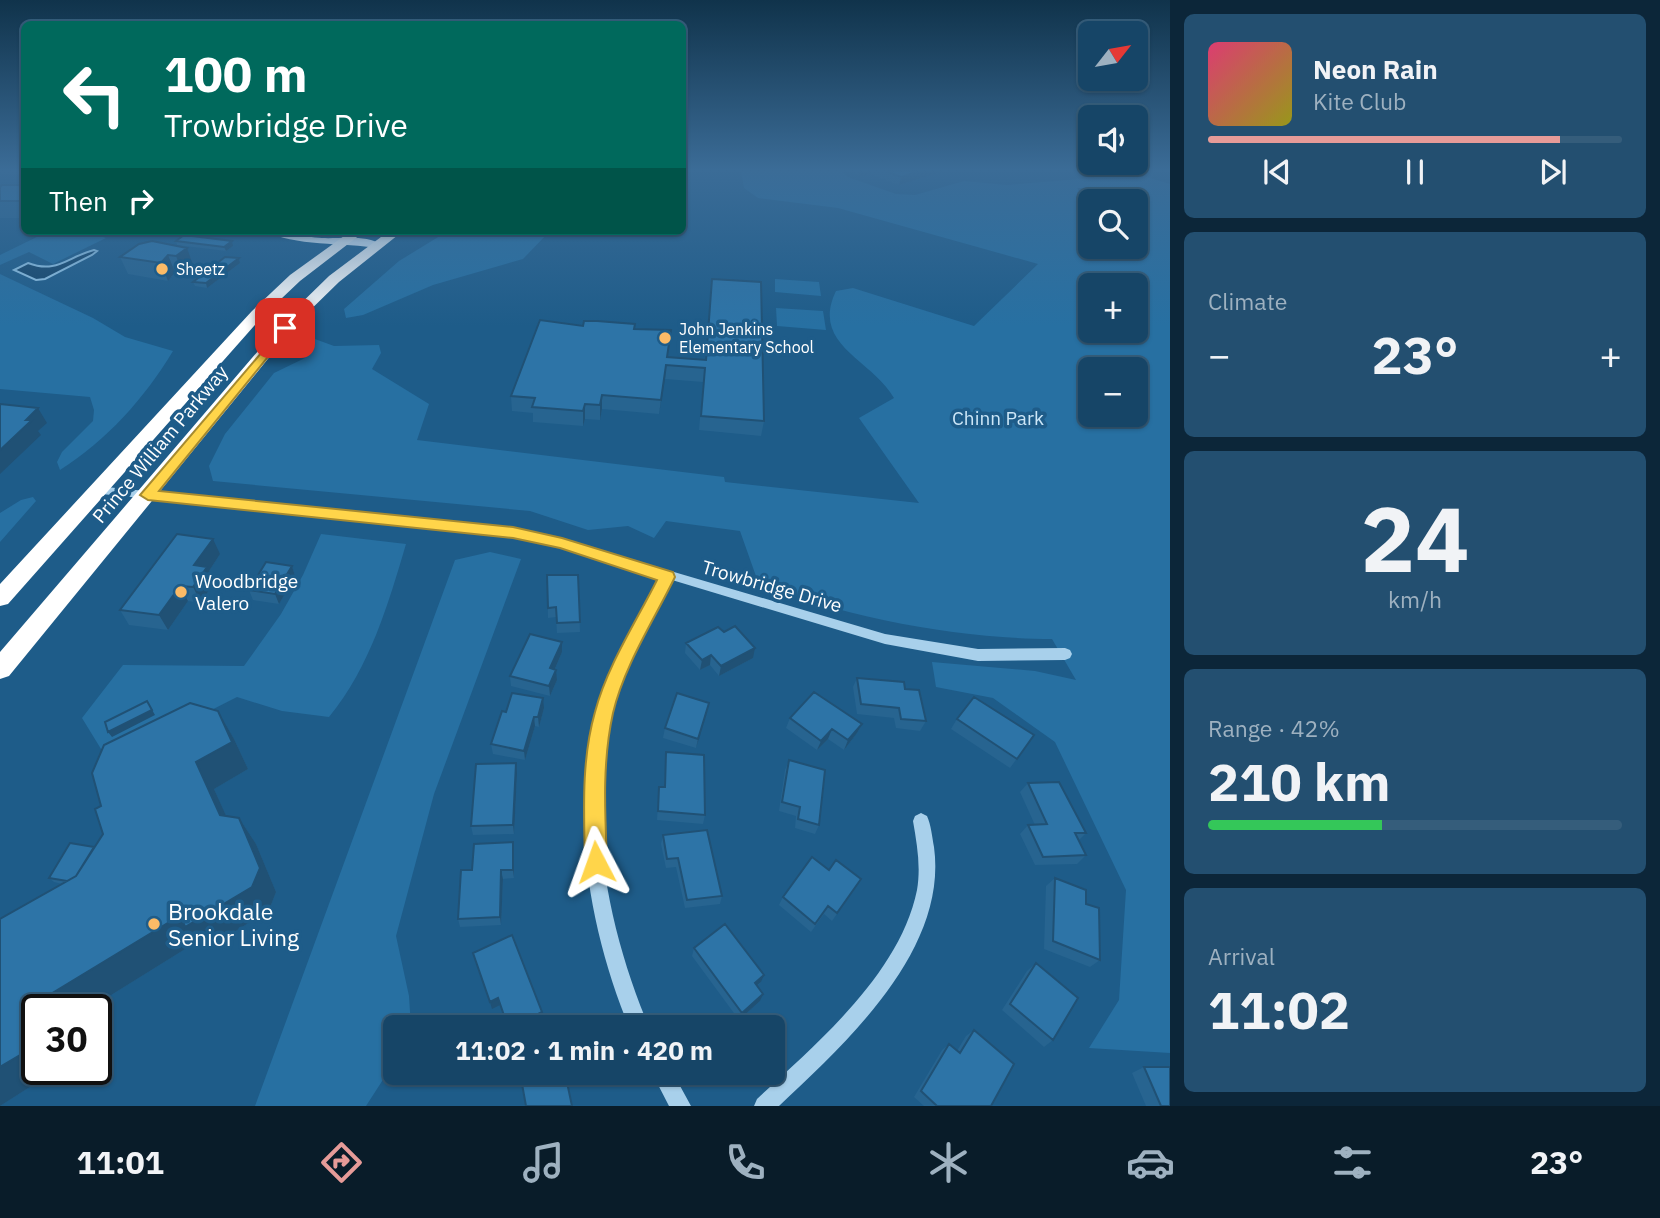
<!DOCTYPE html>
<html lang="en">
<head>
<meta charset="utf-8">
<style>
  body { margin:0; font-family:"IBM Plex Sans",sans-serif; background:#234f70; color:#f1f3f6; height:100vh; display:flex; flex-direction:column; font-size:26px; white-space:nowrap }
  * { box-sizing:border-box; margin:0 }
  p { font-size:23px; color:#9eb1c0 }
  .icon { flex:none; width:38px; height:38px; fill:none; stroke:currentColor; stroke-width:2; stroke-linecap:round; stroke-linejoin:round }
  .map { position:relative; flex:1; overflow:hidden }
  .drawer { display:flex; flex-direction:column; gap:14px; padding:14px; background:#0c2639; width:490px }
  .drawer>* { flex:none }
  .top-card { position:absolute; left:21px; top:21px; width:665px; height:214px; border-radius:10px; box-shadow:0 2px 5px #0004,0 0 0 2px #355d7b; background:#00695c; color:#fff; overflow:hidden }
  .needle { width:46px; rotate:59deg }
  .fabs { position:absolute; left:1078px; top:21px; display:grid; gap:14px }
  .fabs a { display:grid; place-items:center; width:70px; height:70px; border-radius:10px; background:#164567; box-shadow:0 2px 5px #0004,0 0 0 2px #355d7b; font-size:35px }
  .speed { position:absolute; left:21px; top:994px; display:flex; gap:14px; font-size:35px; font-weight:700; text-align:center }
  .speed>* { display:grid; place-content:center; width:91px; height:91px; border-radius:50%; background:#164567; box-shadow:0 2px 5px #0004,0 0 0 2px #355d7b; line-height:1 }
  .speed .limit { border:4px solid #111; border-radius:10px; background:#fff; color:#111 }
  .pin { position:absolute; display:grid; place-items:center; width:60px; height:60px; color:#fff; margin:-30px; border-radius:14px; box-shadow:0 4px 10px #0006 }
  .me { position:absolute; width:77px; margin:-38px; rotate:356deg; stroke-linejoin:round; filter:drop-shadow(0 0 5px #0008) }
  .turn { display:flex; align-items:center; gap:24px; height:147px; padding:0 28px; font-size:32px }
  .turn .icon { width:91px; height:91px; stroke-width:2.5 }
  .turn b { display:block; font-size:49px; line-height:60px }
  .then { display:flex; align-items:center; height:66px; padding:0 28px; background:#0003; gap:14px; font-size:26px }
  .big { font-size:52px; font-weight:800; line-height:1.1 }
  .drawer .card { flex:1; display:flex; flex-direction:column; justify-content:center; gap:10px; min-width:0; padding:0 24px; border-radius:10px; background:#234f70 }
  .drawer .dial { align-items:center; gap:0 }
  .dial b { font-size:91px; line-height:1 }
  .song { display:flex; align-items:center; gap:21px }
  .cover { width:84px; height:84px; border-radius:10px; background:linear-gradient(135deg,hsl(340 70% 55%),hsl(60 70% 35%)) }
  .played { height:7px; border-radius:4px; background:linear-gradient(90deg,#e69b98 85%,#355d7b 85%) }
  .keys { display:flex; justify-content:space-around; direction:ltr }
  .heat { display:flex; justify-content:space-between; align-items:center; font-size:38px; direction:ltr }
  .charge { height:10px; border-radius:5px; background:linear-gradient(90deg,#34c759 42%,#355d7b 0) }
  .trip { position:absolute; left:383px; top:1015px; width:402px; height:70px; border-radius:10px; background:#164567; box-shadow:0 2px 5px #0004,0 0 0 2px #355d7b; font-weight:800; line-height:70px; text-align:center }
  .dock { display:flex; height:112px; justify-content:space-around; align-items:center; background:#091c29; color:#9eb1c0 }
  .dock .icon { width:49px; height:49px }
  .dock .active { color:#e69b98 }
  .dock b { font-size:32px; color:#f1f3f6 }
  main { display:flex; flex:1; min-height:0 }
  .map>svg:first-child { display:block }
  .green { fill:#2770a2; fill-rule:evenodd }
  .water { fill:#144468; stroke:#9bcded; stroke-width:2 }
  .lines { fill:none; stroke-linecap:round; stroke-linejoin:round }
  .minor { fill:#a8d0eb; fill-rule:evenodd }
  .major { fill:#edf6fe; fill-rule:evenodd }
  .highway { fill:#fff; fill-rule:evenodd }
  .wall { fill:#276490 }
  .shaded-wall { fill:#205175 }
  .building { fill:#2d74a7; stroke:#205175; stroke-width:2 }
  .route { fill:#ffd54a; stroke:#a68a30; stroke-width:2 }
  .poi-dot { fill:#fbbb67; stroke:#1e5c89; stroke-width:2.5 }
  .labels { text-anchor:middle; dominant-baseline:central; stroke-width:7; stroke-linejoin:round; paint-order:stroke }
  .far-poi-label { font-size:16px; fill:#fff; stroke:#1e5c89; text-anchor:start }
  .park-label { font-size:19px; fill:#cde7f8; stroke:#1e5c89 }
  .street-label { font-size:19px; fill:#fff; stroke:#1e5c89 }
  .poi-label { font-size:19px; fill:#fff; stroke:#1e5c89; text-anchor:start }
  .near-poi-label { font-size:23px; fill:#fff; stroke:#1e5c89; text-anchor:start }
</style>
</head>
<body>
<main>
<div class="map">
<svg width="1170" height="1106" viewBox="0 0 1170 1106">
  <rect width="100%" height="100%" fill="#1e5c89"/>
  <path class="green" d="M741,171H841L848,177L896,194L915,195L964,181L1007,185L1138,174L1170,184V1053L1089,1048L1119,1000L1126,890L1055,742L993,698L936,687L932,662L1035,671L1076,680L1052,639C967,639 833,618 757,579L740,531L666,521L654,538L628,526L588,530L530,511L213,481L209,466L225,434L274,373L305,358L295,348L304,335L334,346L379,345L381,353L372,369L429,404L417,440L724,477L725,482L919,503L859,418L894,398C872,359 810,345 836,291L853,288L974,326L1038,264L838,208L758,198L744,188ZM1090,201H1136V247H1090ZM1090,285H1136V331H1090ZM1090,369H1136V415H1090Z
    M49,231H93L90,233L106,238L53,264L29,252L0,265V255Z
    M448,231H550L523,259L433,285L363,315L346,318L344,309L399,261Z
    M0,274L93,318L125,337L173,351C144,399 107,440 60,470L57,462L62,452L93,421L94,410L90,397L0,389Z
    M775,279L819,282L821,296L775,292Z
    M776,308L823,311L826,330L777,326Z
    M33,497L36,501L0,542V513L21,500Z
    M321,534L406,544C388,605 370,667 329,717L282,711L237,697L109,762L82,718L123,665L244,666L281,614L303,575Z
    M490,552L521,559L434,794L396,936L409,996L411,1027H396L395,1061L366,1106H255L455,560Z"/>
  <path class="water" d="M94,250L97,251L92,255L45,279L36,280L14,270L28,263C57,274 67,257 94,250Z"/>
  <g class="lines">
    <path class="minor" d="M1119,171H1127L1128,173L1125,175Z
      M96,486L513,528L562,539L885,634L978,649L1065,648L1070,650L1072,654L1070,658L1065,660L978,661L885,644L672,580C653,618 630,655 617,695C581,802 607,927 649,1027H629C588,927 566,802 602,697C616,655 640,616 661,577L561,547L513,536L92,493L90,490L92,487Z
      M921,813L927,816C931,825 932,836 934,847C948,950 847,1042 779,1106H754L757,1099C816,1044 900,974 917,890C921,867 917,844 913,821L915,816Z
      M652,1073H673L691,1106H669Z"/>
    <path class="major" d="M267,231C286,231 303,237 322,238C341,239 366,234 382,245L377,248C348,243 290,246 267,231Z"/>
    <path class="highway" d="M351,231H365L300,281L262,317L8,604L0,606V584L252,311L290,275Z
      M389,231H403L339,282L298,322L9,676L0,679V652L288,316L329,276Z"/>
  </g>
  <path class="wall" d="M0,171H24L18,175L1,174Z
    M852,171H944L899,185L870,174L859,177Z
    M24,185V218H0V187Z
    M1079,189L1095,195L1093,199L1080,198L1077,193Z
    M152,241L193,265L182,273L175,272L168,281L128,274L120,257Z
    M176,241L233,246L226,251L177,245Z
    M239,258L240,263L207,288L195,286L193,282Z
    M712,279L764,421L761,436L699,430L703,382L665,379L659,414L602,409L600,420L585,419L583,426L533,422V413L512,411L511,396L583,326L635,324V329L668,357L706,360Z
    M220,554L209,571L214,582L201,603L188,601L168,630L129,625L120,610Z
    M292,566L295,576L279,604L253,600L249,590Z
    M547,575H578L580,632L557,633L556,617L548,618Z
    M724,632L753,658L719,676L710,665L700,670L685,653L686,643Z
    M562,642V652L555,669L557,680L550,696L511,686L510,676Z
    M857,678L905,689L926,721L920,731L896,728L894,718L857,714L853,687Z
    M709,703L707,713L696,748L663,738L665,728Z
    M544,708L539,727L535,726L525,760L493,754L491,744L506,712Z
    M218,711L234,739L248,769L214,789L226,816L239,818L256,844L276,892L269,910L207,949L198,941L87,1010H37L58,1069L0,1106V919L62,884L54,882L49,878L94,847L103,834L101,806Z
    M790,718L862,724L857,733L844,750L828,739L817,750L786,728Z
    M957,719L1034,735L1010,768L951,729Z
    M666,752L705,815L703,824L657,820L659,787H664Z
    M789,760L819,825L815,834L795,828L796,816L779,811L785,770Z
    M516,763L517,773L514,834L473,835L471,826Z
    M1028,783L1086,833L1079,840L1086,855L1077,864L1035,865L1020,834L1028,825H1035L1020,792Z
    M663,835L722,896L720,904L685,908L676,867L666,868L661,844Z
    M514,851V878L503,879L501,925L460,927L458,919L472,870Z
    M829,870L861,879L832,921L824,914L811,932L779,905L783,897Z
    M1055,878L1086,904L1100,960L1090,967L1044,949L1046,886Z
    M694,948L761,982L757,986L760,1001L739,1020L692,956Z
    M1036,963L1053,1040L1044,1047L1002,1010L1027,971Z
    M974,1030L991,1106H924L914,1097L942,1050L949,1044L957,1051L966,1036Z
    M1144,1067L1170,1106H1146L1132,1073Z"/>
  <path class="shaded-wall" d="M860,171H871L870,174L859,177Z
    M920,171H944L899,185L901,177Z
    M232,241L233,246L226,251L224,247Z
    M187,248L193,265L182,273L176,256Z
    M168,255L175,272L168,281L161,263Z
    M239,258L240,263L207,288L206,283Z
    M666,365L665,379L659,414Z
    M602,395V409L600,420V405Z
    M585,404V419L583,426V411Z
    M38,408L47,423L38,431L41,435L0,474V450L26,420Z
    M213,539L220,554L209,571L214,582L201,603L193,587L194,565Z
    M292,566L295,576L279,604L275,594Z
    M180,586L188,601L168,630L159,615Z
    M562,642V652L551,678L550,668Z
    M755,648L753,658L719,676L721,666Z
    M711,655L710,665L700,670L702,660Z
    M556,670L557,680L550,696L549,686Z
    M543,698L544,708L539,727L538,717Z
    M147,701L155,715L112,737L108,732Z
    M709,703L707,713L696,748L698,739Z
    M218,711L234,739L248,769L214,789L237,840L220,815L196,762Z
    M534,717L535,726L525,760L524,751Z
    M862,724L857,733L844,750L848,740Z
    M832,729L828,739L817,750L821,741Z
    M516,763L517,773L514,834L513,825Z
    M239,818L256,844L276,892L269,910L207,949L198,941L87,1010H37L36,1003Z
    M513,842L514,851V878L513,870Z
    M501,870L503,879L501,925L500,917Z
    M764,975L761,982L751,990L755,983Z
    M763,994L760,1001L739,1020L742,1013Z
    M498,998L500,1005L492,1009L490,1002Z
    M542,1012V1019L527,1027H513Z
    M37,1045V1069H58L0,1106V1067Z"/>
  <path class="building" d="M886,171H920L901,177Z
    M2,185H24V201H0V187Z
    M1079,189L1092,190L1095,195L1082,194Z
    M184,235L232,241L224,247L176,241Z
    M152,241L187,248L176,256L168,255L161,263L120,257L139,244Z
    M225,257L239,258L206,283L193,282Z
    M712,279L761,282L764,421L701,416L705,368L666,365L661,400L602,395L600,405L585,404L583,411L532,407L535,398L511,396L540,320L583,326L584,321H597L635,324L634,329L671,330L667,357L706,360Z
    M0,404L38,408L26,420H32L0,450Z
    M177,534L213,539L194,565L207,567L193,587L180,586L159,615L120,610Z
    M266,562L292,566L275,594L249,590Z
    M547,575H578L580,622L557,623L556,607L548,608Z
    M735,626L755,648L721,666L711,655L702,660L686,643L718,627L724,632Z
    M530,634L562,642L550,668L556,670L549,686L510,676Z
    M857,678L904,682L905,689L919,690L926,721L901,719L899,708L861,704Z
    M814,692L862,724L848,740L832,729L821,741L790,718Z
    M512,693L543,698L538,717H534L524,751L491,744L502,711L506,712Z
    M677,693L709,703L698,739L665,728Z
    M974,697L1034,735L1017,759L957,719Z
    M147,701L152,710L108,732L105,722Z
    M190,703L218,711L232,742L196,762L220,815L239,818L260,868L252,887L185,927L181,915L36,1003L37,1010V1045L0,1067V919L76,876L103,834L95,809L101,806L92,773L104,745Z
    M666,752L704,755L705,815L658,811L659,787H665Z
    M789,760L825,770L819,825L798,819L800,807L782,802Z
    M516,763L513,825L471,826L476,764Z
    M1059,782L1086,833H1075L1086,855L1043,857L1028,825L1047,824L1028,783Z
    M707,830L722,896L687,900L678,858L667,859L663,835Z
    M513,842V870H501L500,917L458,919L461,870H472L474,844Z
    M70,843L94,847L76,876L67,881L49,878Z
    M812,857L829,870L836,860L861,879L837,913L828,906L815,924L783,897Z
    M1055,878L1086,890V904L1099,908L1100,960L1053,941Z
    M725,924L764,975L755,983L763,994L742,1013L694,948Z
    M512,935L542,1012L513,1027H508L498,998L490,1002L473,953Z
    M1036,963L1078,998L1053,1040L1010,1004Z
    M974,1030L1014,1064L991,1106H937L921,1091L949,1044L960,1053Z
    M1144,1067H1170V1106H1161Z
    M520,1073H565L572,1106H526Z"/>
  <linearGradient id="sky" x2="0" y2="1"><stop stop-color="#10334b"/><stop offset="0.52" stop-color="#3b6c97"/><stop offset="1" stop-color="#3b6c97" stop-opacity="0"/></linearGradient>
  <rect width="1170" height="326" fill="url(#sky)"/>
  <path class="route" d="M285,325L291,328L289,331L159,491L513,527L562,538L673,572L675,577C654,620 624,666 613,713C602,763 605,812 607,862L604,870L596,873L589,870L585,862C584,812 581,761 595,712C607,666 636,622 657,580L560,548L513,538L148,500L140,495Z"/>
  <g class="poi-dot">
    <circle cx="162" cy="269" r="7"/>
    <circle cx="665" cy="338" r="7"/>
    <circle cx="181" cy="592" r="7"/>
    <circle cx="154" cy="924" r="7"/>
  </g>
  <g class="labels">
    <g class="far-poi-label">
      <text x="176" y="269">Sheetz</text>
      <text x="679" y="329">John Jenkins<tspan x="679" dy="18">Elementary School</tspan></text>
    </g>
    <g class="park-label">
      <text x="998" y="418">Chinn Park</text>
    </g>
    <g class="street-label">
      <text transform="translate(160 444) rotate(-50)">Prince William Parkway</text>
      <text transform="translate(772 586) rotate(16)">Trowbridge Drive</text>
    </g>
    <g class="poi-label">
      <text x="195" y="581">Woodbridge<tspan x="195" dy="22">Valero</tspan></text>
    </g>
    <g class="near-poi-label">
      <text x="168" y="911">Brookdale<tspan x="168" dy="26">Senior Living</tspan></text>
    </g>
  </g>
</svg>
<div class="fabs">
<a><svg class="needle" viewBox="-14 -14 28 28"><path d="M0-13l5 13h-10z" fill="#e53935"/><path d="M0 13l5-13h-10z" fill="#9eb1c0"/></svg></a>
<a><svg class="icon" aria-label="sound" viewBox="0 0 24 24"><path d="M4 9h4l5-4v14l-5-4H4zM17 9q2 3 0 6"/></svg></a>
<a><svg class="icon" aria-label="search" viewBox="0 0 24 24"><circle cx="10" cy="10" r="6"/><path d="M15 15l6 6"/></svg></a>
<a>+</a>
<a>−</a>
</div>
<div class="speed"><div class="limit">30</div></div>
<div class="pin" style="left:285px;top:328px;background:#d93025"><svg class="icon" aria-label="arrive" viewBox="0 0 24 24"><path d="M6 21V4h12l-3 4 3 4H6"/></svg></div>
<svg class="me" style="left:596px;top:862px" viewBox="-20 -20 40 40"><path d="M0-17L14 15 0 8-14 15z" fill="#ffd54a" stroke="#fff" stroke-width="4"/></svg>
<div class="trip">11:02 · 1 min · 420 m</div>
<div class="top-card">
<div class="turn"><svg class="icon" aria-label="left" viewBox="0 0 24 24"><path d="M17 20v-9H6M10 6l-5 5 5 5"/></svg><div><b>100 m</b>Trowbridge Drive</div></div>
<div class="then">Then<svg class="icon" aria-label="right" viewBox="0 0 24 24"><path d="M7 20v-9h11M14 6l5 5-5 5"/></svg></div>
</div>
</div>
<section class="drawer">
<div class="card">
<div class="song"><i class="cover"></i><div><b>Neon Rain</b><p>Kite Club</p></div></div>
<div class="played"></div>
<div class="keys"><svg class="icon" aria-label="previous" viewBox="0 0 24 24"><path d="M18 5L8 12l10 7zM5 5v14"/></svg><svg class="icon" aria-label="pause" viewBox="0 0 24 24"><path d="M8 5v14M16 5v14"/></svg><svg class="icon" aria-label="next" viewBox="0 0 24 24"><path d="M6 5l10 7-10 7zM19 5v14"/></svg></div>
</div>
<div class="card"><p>Climate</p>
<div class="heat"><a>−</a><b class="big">23°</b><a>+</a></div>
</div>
<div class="card dial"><b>24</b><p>km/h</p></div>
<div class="card"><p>Range · 42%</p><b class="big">210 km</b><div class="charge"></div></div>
<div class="card"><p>Arrival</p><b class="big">11:02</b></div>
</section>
</main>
<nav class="dock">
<b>11:01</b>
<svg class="icon active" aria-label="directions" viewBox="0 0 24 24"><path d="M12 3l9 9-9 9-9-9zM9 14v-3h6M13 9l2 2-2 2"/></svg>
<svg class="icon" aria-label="music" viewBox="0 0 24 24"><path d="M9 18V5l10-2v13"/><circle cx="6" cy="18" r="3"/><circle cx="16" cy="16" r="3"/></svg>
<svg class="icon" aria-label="phone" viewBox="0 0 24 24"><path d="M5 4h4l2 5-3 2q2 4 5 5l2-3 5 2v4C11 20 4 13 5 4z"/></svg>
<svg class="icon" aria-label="climate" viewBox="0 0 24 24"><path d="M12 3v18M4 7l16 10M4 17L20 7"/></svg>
<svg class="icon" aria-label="car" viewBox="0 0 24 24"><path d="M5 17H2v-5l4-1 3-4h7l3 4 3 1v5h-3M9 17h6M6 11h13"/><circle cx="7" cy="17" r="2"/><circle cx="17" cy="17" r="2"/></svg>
<svg class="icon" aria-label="filters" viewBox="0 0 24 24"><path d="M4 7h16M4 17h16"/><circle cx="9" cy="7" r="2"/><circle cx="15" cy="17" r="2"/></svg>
<b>23°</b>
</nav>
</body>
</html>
